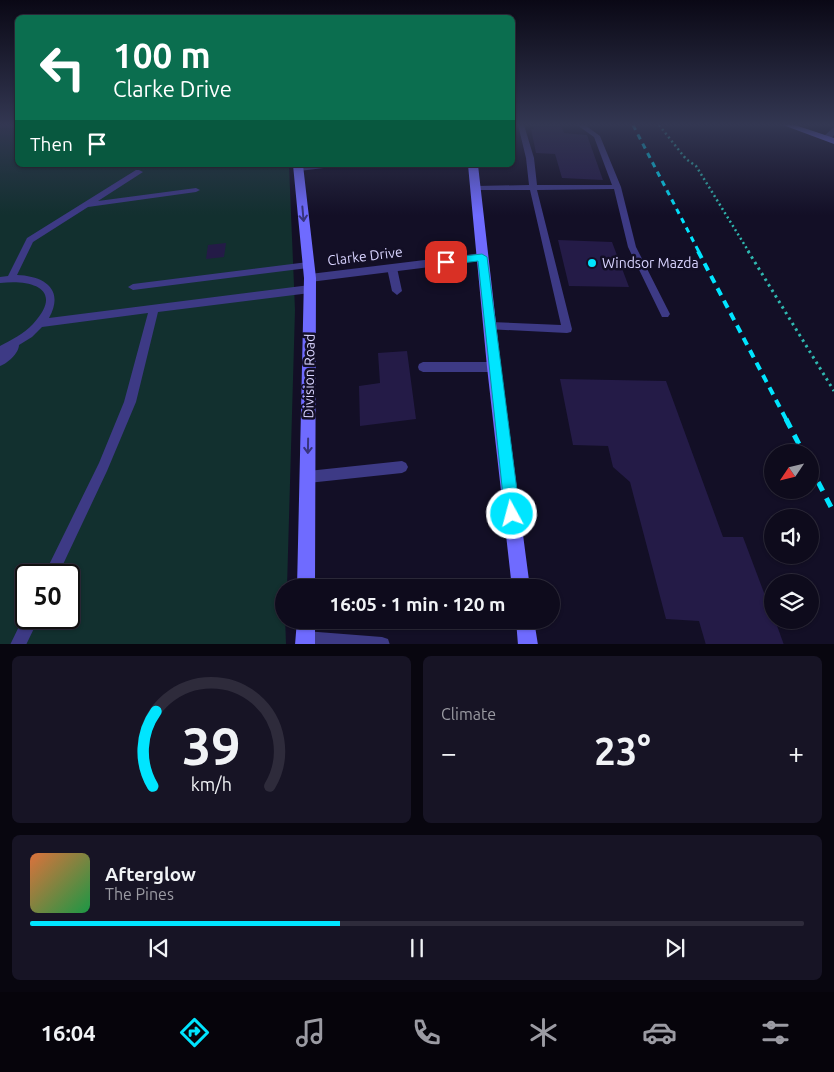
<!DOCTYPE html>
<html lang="en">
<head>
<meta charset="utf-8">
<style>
  body { margin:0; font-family:Ubuntu,sans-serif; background:#171425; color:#f1f3f6; height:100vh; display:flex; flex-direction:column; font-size:19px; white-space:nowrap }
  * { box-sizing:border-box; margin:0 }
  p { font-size:16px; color:#9b9ba3 }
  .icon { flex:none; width:28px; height:28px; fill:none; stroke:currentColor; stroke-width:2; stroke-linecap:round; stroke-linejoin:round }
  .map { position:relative; height:644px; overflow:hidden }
  .side { display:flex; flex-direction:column; gap:12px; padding:12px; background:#08060f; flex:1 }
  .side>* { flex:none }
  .top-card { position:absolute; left:15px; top:15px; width:500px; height:152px; border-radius:8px; box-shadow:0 1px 4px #0004,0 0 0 1px #2e2b3b; background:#0b6e4f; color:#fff; overflow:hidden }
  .needle { width:32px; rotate:235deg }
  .controls { position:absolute; left:764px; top:444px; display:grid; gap:10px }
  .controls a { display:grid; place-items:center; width:55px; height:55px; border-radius:50%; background:#0e0b1c; box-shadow:0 1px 4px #0004,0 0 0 1px #2e2b3b; font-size:25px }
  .speed { position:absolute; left:15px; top:564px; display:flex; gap:10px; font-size:25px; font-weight:700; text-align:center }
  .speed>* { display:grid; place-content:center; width:65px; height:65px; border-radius:50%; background:#0e0b1c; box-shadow:0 1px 4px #0004,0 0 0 1px #2e2b3b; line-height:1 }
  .speed .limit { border:2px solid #111; border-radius:8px; background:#fff; color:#111 }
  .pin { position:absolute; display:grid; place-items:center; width:42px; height:42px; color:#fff; margin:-21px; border-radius:10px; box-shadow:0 2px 8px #0006 }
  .me { position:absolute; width:55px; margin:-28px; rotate:353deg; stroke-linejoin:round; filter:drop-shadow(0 0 4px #0008) }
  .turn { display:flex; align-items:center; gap:18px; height:105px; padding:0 15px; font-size:22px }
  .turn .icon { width:65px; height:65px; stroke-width:2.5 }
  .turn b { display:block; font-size:35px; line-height:42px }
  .then { display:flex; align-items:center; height:48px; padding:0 15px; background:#0003; gap:10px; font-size:19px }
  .big { font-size:38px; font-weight:600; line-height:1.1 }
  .side .tile { flex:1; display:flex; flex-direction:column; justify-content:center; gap:8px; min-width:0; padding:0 18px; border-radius:8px; background:#171425 }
  .side .dial { align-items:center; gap:0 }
  .dial svg { height:130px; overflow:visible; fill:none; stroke:#2e2b3b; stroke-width:7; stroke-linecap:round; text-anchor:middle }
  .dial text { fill:#f1f3f6; stroke:none }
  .song { display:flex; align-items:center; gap:15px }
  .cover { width:60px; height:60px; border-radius:8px; background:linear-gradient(135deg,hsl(20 70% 55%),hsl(140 70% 35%)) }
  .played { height:5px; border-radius:2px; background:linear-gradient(90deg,#00e5ff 40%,#2e2b3b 40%) }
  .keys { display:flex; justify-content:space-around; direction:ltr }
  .heat { display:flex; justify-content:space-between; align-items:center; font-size:28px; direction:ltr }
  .side .tiles { flex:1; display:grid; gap:12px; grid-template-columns:1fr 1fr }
  .tile:last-child { grid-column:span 2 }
  .trip { position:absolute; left:275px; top:579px; width:285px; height:50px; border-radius:25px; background:#0e0b1c; box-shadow:0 1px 4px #0004,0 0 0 1px #2e2b3b; font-weight:600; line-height:50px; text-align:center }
  .dock { display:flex; height:80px; justify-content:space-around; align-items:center; background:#06040b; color:#9b9ba3 }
  .dock .icon { width:35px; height:35px }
  .dock .on { color:#00e5ff }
  .dock b { font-size:22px; color:#f1f3f6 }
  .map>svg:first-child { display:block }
  .green { fill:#12302f; fill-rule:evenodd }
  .building { fill:#241b47 }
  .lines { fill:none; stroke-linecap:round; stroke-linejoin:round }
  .path-far1 { stroke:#2fb8b0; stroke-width:2.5; stroke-dasharray:2 3; stroke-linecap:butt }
  .path { stroke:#2fb8b0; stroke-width:3; stroke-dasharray:2.5 4; stroke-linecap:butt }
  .lane { fill:#3d3a85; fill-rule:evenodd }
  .street { fill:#3d3a85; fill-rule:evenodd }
  .secondary { fill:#6f6bff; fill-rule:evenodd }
  .rail-far2 { stroke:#00e5ff; stroke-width:3; stroke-dasharray:5.5 5; stroke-linecap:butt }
  .rail-far1 { stroke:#00e5ff; stroke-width:4; stroke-dasharray:8 6; stroke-linecap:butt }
  .rail { stroke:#00e5ff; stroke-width:5; stroke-dasharray:10 8; stroke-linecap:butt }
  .oneway { stroke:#38347d }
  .route { fill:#00e5ff; stroke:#0095a6 }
  .poi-dot { fill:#00e5ff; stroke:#130f26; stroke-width:2 }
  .labels { text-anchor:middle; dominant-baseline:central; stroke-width:5; stroke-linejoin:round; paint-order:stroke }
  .street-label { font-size:14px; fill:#d9d4ff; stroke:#130f26 }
  .poi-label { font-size:14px; fill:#d9d4ff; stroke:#130f26; text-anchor:start }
</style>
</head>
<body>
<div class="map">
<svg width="834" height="645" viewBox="0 0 834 645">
  <rect width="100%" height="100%" fill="#130f26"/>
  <path class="green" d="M0,125H17L18,165H289L295,310L287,587L284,588L286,644L0,645ZM26,575H69V618H26Z"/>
  <path class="building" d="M533,125H561L564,133L587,135L603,180L562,178L555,154L536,153L531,129H534Z
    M558,240L612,242L629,287L569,286Z
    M226,243L224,257L206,259L208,245Z
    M407,351L416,419L360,426L359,386L380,383L378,353Z
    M560,379L666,381L723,537H743L772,614V620H775L784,645H706L699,621L666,619L630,482L613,467L608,446L573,445Z"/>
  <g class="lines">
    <path class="path-far1" d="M659,125L686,159L696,166L749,252"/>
    <path class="path" d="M748,251L834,391"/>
    <path class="lane" d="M518,125H524L534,158L537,185H612L594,137L577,125H585L600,136L621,187L636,247L670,314L668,317H662L628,247L614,189L537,190L572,329L571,332L567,333L486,329L485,326L486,323L490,322L561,325L530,190H476L472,188L476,186L529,185L526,158Z
      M314,165H336L332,167L299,171L295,169L299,167Z
      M136,170H139L143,172L98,201L196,188L200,190L196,192L88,207L33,242L17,275C44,276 65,289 49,318L310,285L315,289L310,293L158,312L136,402L107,471L58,575H44L99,463L124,402L148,313L42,327L32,337L19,345C19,353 7,364 0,366V346C11,340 24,334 33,324C65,289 32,279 0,283V277L8,276L27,238Z
      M308,262L313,265L308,268L133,290L128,287L133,284Z
      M392,265L397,268L402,291L397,295L392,291L387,268Z
      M423,362H494L498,364L499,367L498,370L494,372H423L419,370L418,367L419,364Z
      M402,461L406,463L408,467L406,471L402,473L308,483L304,481L302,477L304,473L308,471Z
      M26,612V618H39L26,645H10Z
      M305,631L382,637L388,639L390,645H300L297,639L300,634Z"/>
    <path class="street" d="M834,127V135L830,140H824V136Z
      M482,253L486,254L488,257L486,260L310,282L304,278L310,274Z"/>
    <path class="secondary" d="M783,125H795L834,138V144Z
      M293,165H303L316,278L315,588H297L304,278Z
      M468,165H478L501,367L530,588H512L487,367Z
      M297,620H315V645H295Z
      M516,620H534L538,645H518Z"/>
    <path class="rail-far2" d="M633,125L699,252"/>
    <path class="rail-far1" d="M698,251L787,421"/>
    <path class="rail" d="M786,419L803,452
      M810,466L834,513"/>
  </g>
  <defs><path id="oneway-shaft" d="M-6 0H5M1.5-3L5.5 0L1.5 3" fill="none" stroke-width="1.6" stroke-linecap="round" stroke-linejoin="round" transform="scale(1.25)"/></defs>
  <g class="oneway">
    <use href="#oneway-shaft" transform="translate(303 214) rotate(85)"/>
    <use href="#oneway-shaft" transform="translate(308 446) rotate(91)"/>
  </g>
  <linearGradient id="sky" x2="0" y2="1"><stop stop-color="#0a0815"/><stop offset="0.58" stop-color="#333752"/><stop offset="1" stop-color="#333752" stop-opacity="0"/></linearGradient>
  <rect width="834" height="215" fill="url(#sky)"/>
  <path class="route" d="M482,254L487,257L520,514L518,519L512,521L507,519L505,514L478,261L446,265L441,262L446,258Z"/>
  <circle class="poi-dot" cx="592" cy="263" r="5"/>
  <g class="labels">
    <g class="street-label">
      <text transform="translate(365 256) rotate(-7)">Clarke Drive</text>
      <text transform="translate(309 376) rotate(-89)">Division Road</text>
    </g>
    <g class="poi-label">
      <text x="602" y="263">Windsor Mazda</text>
    </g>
  </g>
</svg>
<div class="controls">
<a><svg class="needle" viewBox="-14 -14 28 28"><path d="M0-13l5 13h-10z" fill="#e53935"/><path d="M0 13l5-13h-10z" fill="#9b9ba3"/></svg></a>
<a><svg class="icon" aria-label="sound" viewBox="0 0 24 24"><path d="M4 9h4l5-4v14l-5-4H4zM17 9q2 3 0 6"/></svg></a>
<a><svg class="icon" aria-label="layers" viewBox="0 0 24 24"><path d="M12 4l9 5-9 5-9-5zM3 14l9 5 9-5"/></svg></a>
</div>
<div class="speed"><div class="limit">50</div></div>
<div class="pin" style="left:446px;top:262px;background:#d93025"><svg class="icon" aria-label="arrive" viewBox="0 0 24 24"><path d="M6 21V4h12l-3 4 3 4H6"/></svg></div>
<svg class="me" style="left:512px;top:514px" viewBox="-20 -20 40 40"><circle r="17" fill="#00e5ff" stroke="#fff" stroke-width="3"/><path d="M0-11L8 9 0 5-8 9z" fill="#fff"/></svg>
<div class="trip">16:05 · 1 min · 120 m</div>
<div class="top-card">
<div class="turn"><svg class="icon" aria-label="left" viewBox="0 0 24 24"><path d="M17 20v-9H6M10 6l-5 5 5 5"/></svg><div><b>100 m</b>Clarke Drive</div></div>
<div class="then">Then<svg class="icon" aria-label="arrive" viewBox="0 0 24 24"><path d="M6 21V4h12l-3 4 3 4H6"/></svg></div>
</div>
</div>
<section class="side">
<div class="tiles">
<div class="tile dial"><svg viewBox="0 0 100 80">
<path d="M14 69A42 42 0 1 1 86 69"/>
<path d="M14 69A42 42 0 0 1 16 23" stroke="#00e5ff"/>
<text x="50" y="56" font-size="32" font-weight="700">39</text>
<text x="50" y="72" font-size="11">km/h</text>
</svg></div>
<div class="tile"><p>Climate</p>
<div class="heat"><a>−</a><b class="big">23°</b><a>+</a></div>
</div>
<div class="tile">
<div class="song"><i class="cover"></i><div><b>Afterglow</b><p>The Pines</p></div></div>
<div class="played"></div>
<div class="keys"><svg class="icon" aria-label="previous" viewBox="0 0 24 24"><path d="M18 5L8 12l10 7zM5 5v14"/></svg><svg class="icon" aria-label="pause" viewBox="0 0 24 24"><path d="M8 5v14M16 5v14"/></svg><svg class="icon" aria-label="next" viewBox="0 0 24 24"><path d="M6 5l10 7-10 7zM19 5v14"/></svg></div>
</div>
</div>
</section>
<nav class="dock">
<b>16:04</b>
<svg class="icon on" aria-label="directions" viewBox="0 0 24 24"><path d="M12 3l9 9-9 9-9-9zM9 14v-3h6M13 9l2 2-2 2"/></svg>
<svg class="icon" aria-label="music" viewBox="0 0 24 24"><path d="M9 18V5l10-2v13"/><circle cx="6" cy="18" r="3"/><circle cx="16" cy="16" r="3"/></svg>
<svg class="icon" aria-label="phone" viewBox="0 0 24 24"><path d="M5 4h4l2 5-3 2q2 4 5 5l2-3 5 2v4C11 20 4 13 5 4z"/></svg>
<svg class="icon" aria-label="climate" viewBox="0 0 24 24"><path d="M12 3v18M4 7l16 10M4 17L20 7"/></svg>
<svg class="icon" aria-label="car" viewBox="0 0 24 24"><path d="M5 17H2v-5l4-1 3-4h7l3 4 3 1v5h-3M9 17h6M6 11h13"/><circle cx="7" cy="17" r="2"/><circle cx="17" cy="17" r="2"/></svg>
<svg class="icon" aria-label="filters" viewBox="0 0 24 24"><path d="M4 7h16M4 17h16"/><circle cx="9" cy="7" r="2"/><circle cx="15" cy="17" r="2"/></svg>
</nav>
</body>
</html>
